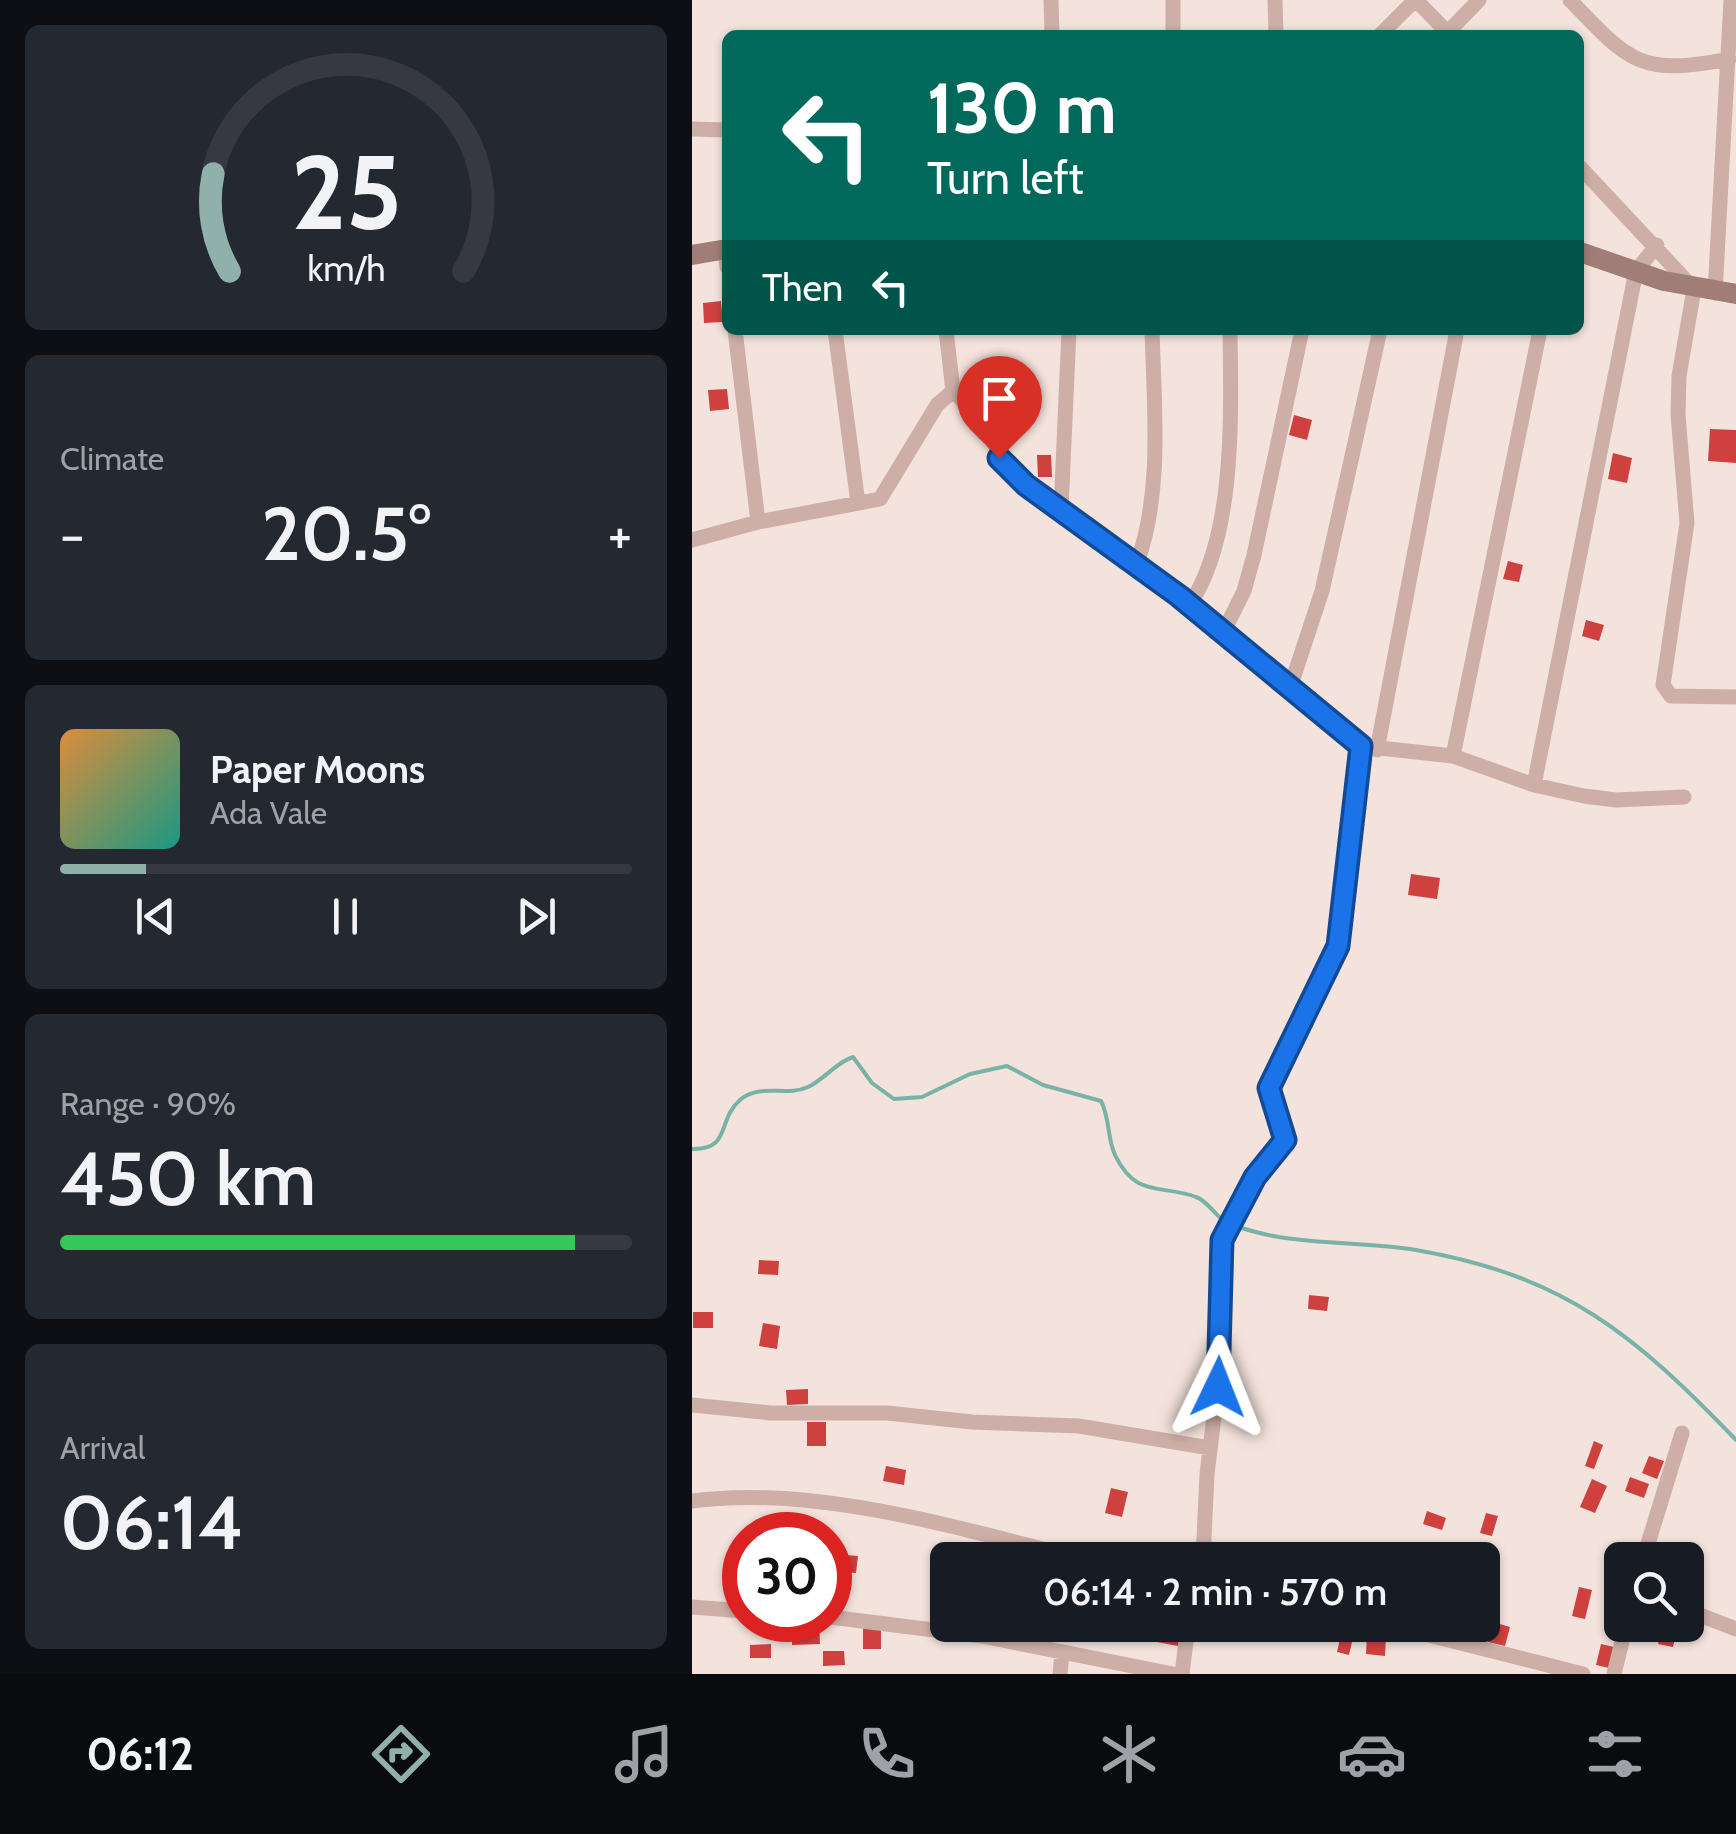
<!DOCTYPE html>
<html lang="en">
<head>
<meta charset="utf-8">
<style>
  body { margin:0; font-family:Cabin,sans-serif; background:#242831; color:#f1f3f6; height:100vh; display:flex; flex-direction:column; font-size:38px; white-space:nowrap }
  * { box-sizing:border-box; margin:0 }
  p { font-size:32px; color:#9ea1a6 }
  .icon { flex:none; width:55px; height:55px; fill:none; stroke:currentColor; stroke-width:2; stroke-linecap:round; stroke-linejoin:round }
  .map { position:relative; flex:1; overflow:hidden }
  .side { display:flex; flex-direction:column; gap:25px; padding:25px; background:#0d0f14; width:692px }
  .side>* { flex:none }
  .banner { position:absolute; left:30px; top:30px; width:862px; height:305px; border-radius:15px; box-shadow:0 2px 8px #0004; background:#00695c; color:#fff; overflow:hidden }
  .fabs { position:absolute; left:912px; top:1542px; display:grid; gap:20px }
  .fabs a { display:grid; place-items:center; width:100px; height:100px; border-radius:15px; background:#171b24; box-shadow:0 2px 8px #0004; font-size:50px }
  .speed { position:absolute; left:30px; top:1512px; display:flex; gap:20px; font-size:50px; font-weight:700; text-align:center }
  .speed>* { display:grid; place-content:center; width:130px; height:130px; border-radius:50%; background:#171b24; box-shadow:0 2px 8px #0004; line-height:1 }
  .speed .limit { border:15px solid #d22; background:#fff; color:#111 }
  .pin { position:absolute; display:grid; place-items:center; width:85px; height:85px; color:#fff; margin:-102px -42px; border-radius:50% 50% 50% 0; rotate:-45deg; box-shadow:0 0 10px #0007 }
  .pin .icon { rotate:45deg }
  .me { position:absolute; width:110px; margin:-55px; rotate:2deg; stroke-linejoin:round; filter:drop-shadow(0 0 8px #0008) }
  .turn { display:flex; align-items:center; gap:35px; height:210px; padding:0 40px; font-size:45px }
  .turn .icon { width:130px; height:130px; stroke-width:2.5 }
  .turn b { display:block; font-size:70px; line-height:85px }
  .then { display:flex; align-items:center; height:95px; padding:0 40px; background:#0003; gap:20px; font-size:38px }
  .big { font-size:75px; font-weight:600; line-height:1.1 }
  .side .card { flex:1; display:flex; flex-direction:column; justify-content:center; gap:15px; min-width:0; padding:0 35px; border-radius:15px; background:#242831 }
  .side .dial { align-items:center; gap:0 }
  .dial svg { height:260px; overflow:visible; fill:none; stroke:#363941; stroke-width:7; stroke-linecap:round; text-anchor:middle }
  .dial text { fill:#f1f3f6; stroke:none }
  .song { display:flex; align-items:center; gap:30px }
  .cover { width:120px; height:120px; border-radius:15px; background:linear-gradient(135deg,hsl(30 70% 55%),hsl(170 70% 35%)) }
  .played { height:10px; border-radius:5px; background:linear-gradient(90deg,#90b0ac 15%,#363941 15%) }
  .keys { display:flex; justify-content:space-around; direction:ltr }
  .heat { display:flex; justify-content:space-between; align-items:center; font-size:55px; direction:ltr }
  .charge { height:15px; border-radius:8px; background:linear-gradient(90deg,#34c759 90%,#363941 0) }
  .trip { position:absolute; left:238px; top:1542px; width:570px; height:100px; border-radius:15px; background:#171b24; box-shadow:0 2px 8px #0004; font-weight:600; line-height:100px; text-align:center }
  .tab-bar { display:flex; height:160px; justify-content:space-around; align-items:center; background:#090b0e; color:#9ea1a6 }
  .tab-bar .icon { width:70px; height:70px }
  .tab-bar .selected { color:#90b0ac }
  .tab-bar b { font-size:45px; color:#f1f3f6 }
  main { display:flex; flex:1; min-height:0 }
  .map>svg:first-child { display:block }
  .lines { fill:none; stroke-linecap:round; stroke-linejoin:round }
  .stream { stroke:#79b3a8; stroke-width:4 }
  .building { fill:#ce413f }
  .street { stroke:#cdafa7; stroke-width:15 }
  .secondary { stroke:#a17d78; stroke-width:20 }
  .route-casing { stroke:#114b97; stroke-width:25 }
  .route { stroke:#1a73e8; stroke-width:18 }
</style>
</head>
<body>
<main>
<section class="side">
<div class="card dial"><svg viewBox="0 0 100 80">
<path d="M14 69A42 42 0 1 1 86 69"/>
<path d="M14 69A42 42 0 0 1 9 39" stroke="#90b0ac"/>
<text x="50" y="56" font-size="32" font-weight="700">25</text>
<text x="50" y="72" font-size="11">km/h</text>
</svg></div>
<div class="card"><p>Climate</p>
<div class="heat"><a>−</a><b class="big">20.5°</b><a>+</a></div>
</div>
<div class="card">
<div class="song"><i class="cover"></i><div><b>Paper Moons</b><p>Ada Vale</p></div></div>
<div class="played"></div>
<div class="keys"><svg class="icon" aria-label="previous" viewBox="0 0 24 24"><path d="M18 5L8 12l10 7zM5 5v14"/></svg><svg class="icon" aria-label="pause" viewBox="0 0 24 24"><path d="M8 5v14M16 5v14"/></svg><svg class="icon" aria-label="next" viewBox="0 0 24 24"><path d="M6 5l10 7-10 7zM19 5v14"/></svg></div>
</div>
<div class="card"><p>Range · 90%</p><b class="big">450 km</b><div class="charge"></div></div>
<div class="card"><p>Arrival</p><b class="big">06:14</b></div>
</section>
<div class="map">
<svg width="1044" height="1674" viewBox="0 0 1044 1674">
  <rect width="100%" height="100%" fill="#f4e3dc"/>
  <g class="lines">
    <path class="stream" d="M0,1149C40,1150 24,1120 49,1099C70,1083 94,1097 116,1087C133,1079 143,1063 161,1057L180,1083L202,1099L230,1097L278,1074L315,1066L351,1085L409,1101C418,1118 415,1138 423,1155C444,1199 470,1184 504,1197C516,1201 524,1217 535,1223
      M544,1226C602,1247 664,1240 724,1250C873,1276 942,1334 1044,1440"/>
  </g>
  <path class="building" d="M29,301L31,322L12,323L11,303Z
    M35,389L37,409L18,411L16,390Z
    M602,415L620,420L615,440L597,435Z
    M1018,429L1044,430V463L1016,461Z
    M921,453L940,458L935,483L916,479Z
    M345,455H359L360,477H346Z
    M816,561L831,565L827,582L811,579Z
    M894,620L912,625L907,641L890,636Z
    M719,874L748,878L745,899L716,895Z
    M67,1260L87,1261L86,1275L66,1274Z
    M617,1295L637,1297L635,1311L616,1309Z
    M1,1312H21V1328H1Z
    M71,1323L88,1326L85,1349L67,1346Z
    M116,1389V1404L95,1405L94,1390Z
    M115,1422H134V1446H115Z
    M902,1441L911,1445L902,1469L893,1466Z
    M957,1456L972,1461L965,1479L950,1473Z
    M194,1466L214,1470L212,1485L191,1481Z
    M938,1477L957,1484L952,1498L933,1491Z
    M900,1479L915,1486L903,1513L888,1507Z
    M419,1488L436,1492L430,1517L413,1513Z
    M735,1511L754,1518L750,1530L731,1524Z
    M794,1513L806,1516L800,1536L788,1533Z
    M141,1554L166,1556L164,1573L140,1571Z
    M887,1587L900,1590L893,1619L880,1616Z
    M127,1622L128,1644L100,1645V1623Z
    M801,1622L818,1627L813,1646L796,1642Z
    M971,1625H986L981,1647L966,1644Z
    M468,1627L489,1631L486,1646L465,1642Z
    M171,1628H189V1649H171Z
    M650,1630L662,1633L657,1655L645,1652Z
    M675,1634L694,1635L693,1656L674,1654Z
    M79,1644V1658H58V1645Z
    M909,1644L922,1647L917,1668L904,1665Z
    M131,1651H152L153,1665L131,1666Z"/>
  <g class="lines">
    <path class="street" d="M359,0L360,35
      M583,0L584,35
      M724,0L758,35
      M878,0C938,63 949,76 1037,59
      M756,32L787,0
      M481,35V0
      M688,35L723,0
      M0,129L35,130
      M888,167L1002,289L987,376L986,415L995,523L971,685L979,696L1044,697
      M33,250L35,267
      M1023,293L1039,0
      M43,330L66,522
      M143,330L166,503
      M254,330L261,391
      M369,510L377,330
      M0,540L66,522L188,499L245,405L261,391L286,415L319,473L487,595L669,746L761,756L842,785L892,796L924,800L992,797
      M445,563C471,491 462,406 460,330
      M498,604C544,535 539,412 538,330
      M532,631L552,591L562,555L610,330
      M598,688L630,591L688,330
      M685,750L765,330
      M761,756L848,330
      M842,785L944,271L965,245
      M0,1405L79,1413H195L280,1422L387,1426L518,1448
      M0,1501C124,1484 273,1530 394,1560
      M511,1560L515,1474L529,1359L527,1254L549,1199L593,1140L577,1088L646,946L669,746
      M951,1560L990,1433
      M0,1607L52,1611
      M995,1610L1044,1629
      M138,1617L290,1636L481,1674
      M697,1625L891,1674
      M368,1674L370,1654
      M490,1674L496,1625
      M922,1674L934,1625"/>
    <path class="secondary" d="M888,252L972,281L1044,294
      M0,255L35,249"/>
  </g>
  <g class="lines">
    <defs>
      <path id="route" d="M307,458L334,485L487,596L669,746L646,946L577,1088L593,1140L563,1177L530,1240L526,1387"/>
    </defs>
    <use href="#route" class="route-casing"/>
    <use href="#route" class="route"/>
  </g>
</svg>
<div class="fabs">
<a><svg class="icon" aria-label="search" viewBox="0 0 24 24"><circle cx="10" cy="10" r="6"/><path d="M15 15l6 6"/></svg></a>
</div>
<div class="speed"><div class="limit">30</div></div>
<div class="pin" style="left:307px;top:458px;background:#d93025"><svg class="icon" aria-label="arrive" viewBox="0 0 24 24"><path d="M6 21V4h12l-3 4 3 4H6"/></svg></div>
<svg class="me" style="left:526px;top:1387px" viewBox="-20 -20 40 40"><path d="M0-17L14 15 0 8-14 15z" fill="#1a73e8" stroke="#fff" stroke-width="4"/></svg>
<div class="trip">06:14 · 2 min · 570 m</div>
<div class="banner">
<div class="turn"><svg class="icon" aria-label="left" viewBox="0 0 24 24"><path d="M17 20v-9H6M10 6l-5 5 5 5"/></svg><div><b>130 m</b>Turn left</div></div>
<div class="then">Then<svg class="icon" aria-label="left" viewBox="0 0 24 24"><path d="M17 20v-9H6M10 6l-5 5 5 5"/></svg></div>
</div>
</div>
</main>
<nav class="tab-bar">
<b>06:12</b>
<svg class="icon selected" aria-label="directions" viewBox="0 0 24 24"><path d="M12 3l9 9-9 9-9-9zM9 14v-3h6M13 9l2 2-2 2"/></svg>
<svg class="icon" aria-label="music" viewBox="0 0 24 24"><path d="M9 18V5l10-2v13"/><circle cx="6" cy="18" r="3"/><circle cx="16" cy="16" r="3"/></svg>
<svg class="icon" aria-label="phone" viewBox="0 0 24 24"><path d="M5 4h4l2 5-3 2q2 4 5 5l2-3 5 2v4C11 20 4 13 5 4z"/></svg>
<svg class="icon" aria-label="climate" viewBox="0 0 24 24"><path d="M12 3v18M4 7l16 10M4 17L20 7"/></svg>
<svg class="icon" aria-label="car" viewBox="0 0 24 24"><path d="M5 17H2v-5l4-1 3-4h7l3 4 3 1v5h-3M9 17h6M6 11h13"/><circle cx="7" cy="17" r="2"/><circle cx="17" cy="17" r="2"/></svg>
<svg class="icon" aria-label="filters" viewBox="0 0 24 24"><path d="M4 7h16M4 17h16"/><circle cx="9" cy="7" r="2"/><circle cx="15" cy="17" r="2"/></svg>
</nav>
</body>
</html>
